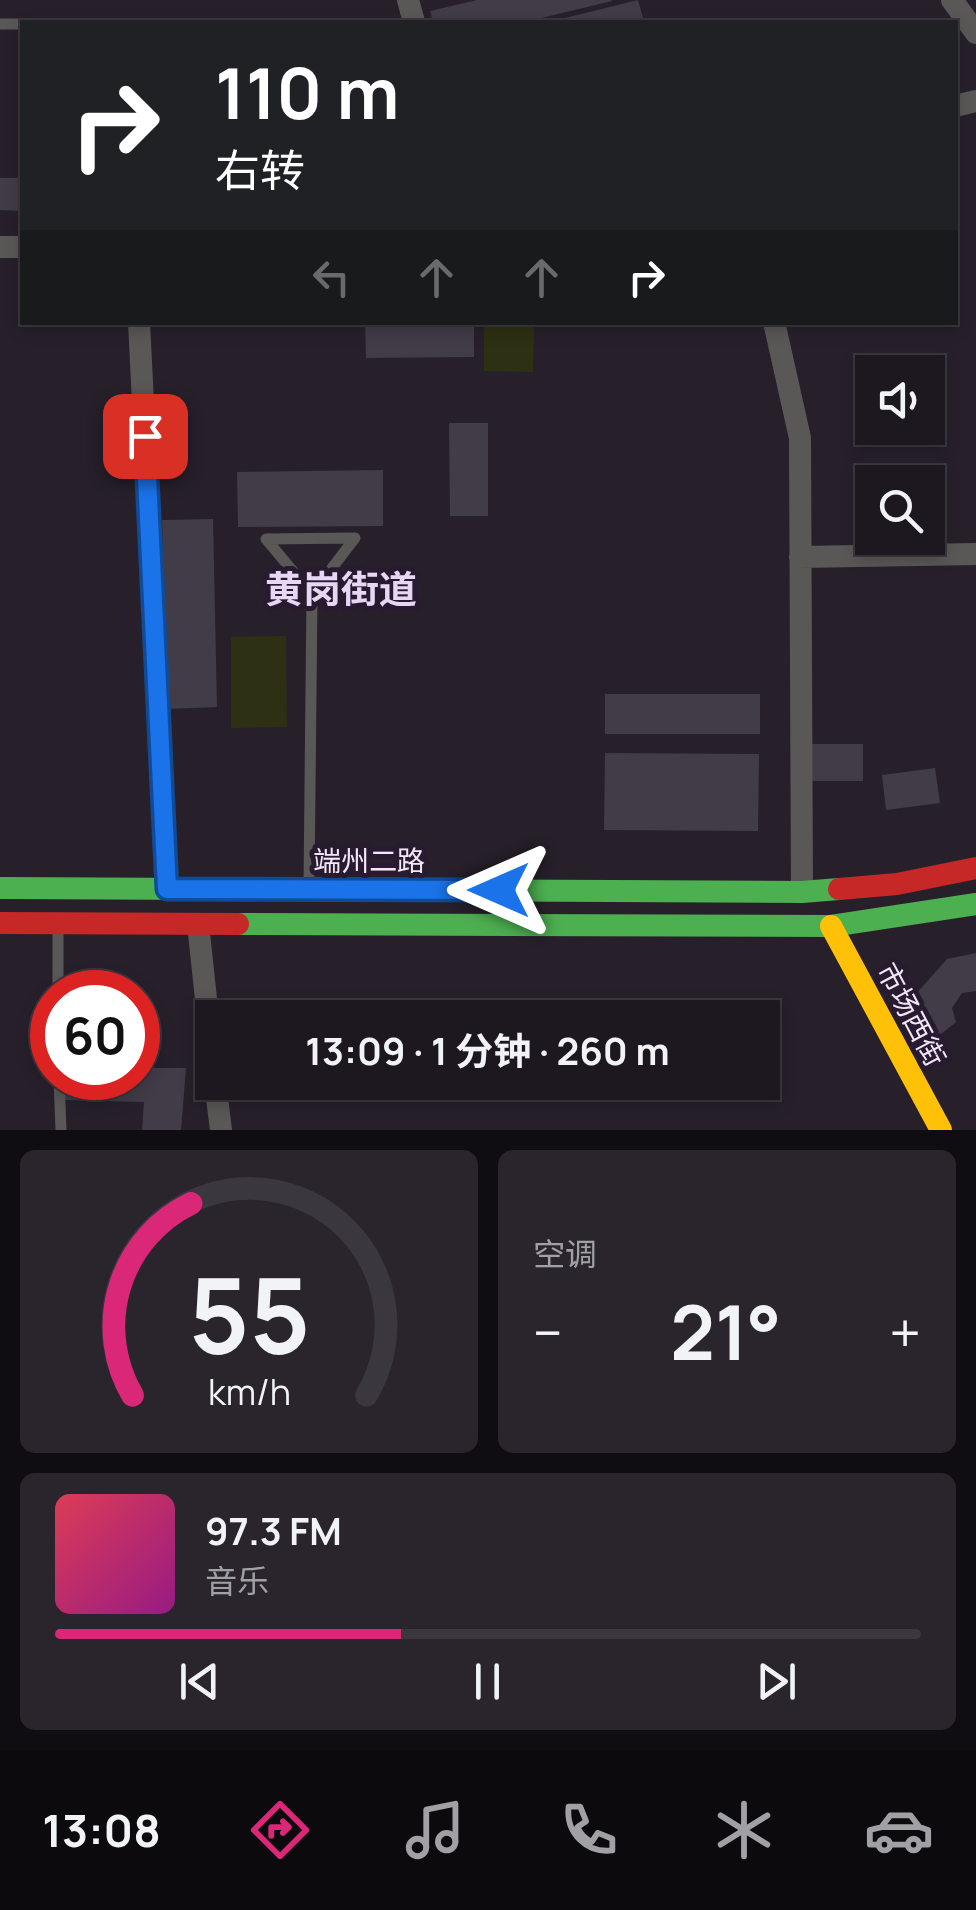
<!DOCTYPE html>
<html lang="zh">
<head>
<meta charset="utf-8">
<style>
  body { margin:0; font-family:Manrope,"Noto Sans SC",sans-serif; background:#2a252d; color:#f1f3f6; height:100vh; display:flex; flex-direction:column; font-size:38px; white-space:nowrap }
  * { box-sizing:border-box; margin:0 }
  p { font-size:32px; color:#a0a0a5 }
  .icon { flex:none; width:55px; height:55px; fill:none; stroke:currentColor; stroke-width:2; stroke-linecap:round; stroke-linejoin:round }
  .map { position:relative; height:1130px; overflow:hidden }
  .sheet { display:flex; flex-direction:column; gap:20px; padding:20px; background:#100d12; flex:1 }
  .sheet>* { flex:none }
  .hud { position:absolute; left:20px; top:20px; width:938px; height:305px; border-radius:0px; box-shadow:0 5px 15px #0003,0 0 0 2px #3b373e; background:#202124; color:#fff; overflow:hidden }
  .tools { position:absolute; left:855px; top:355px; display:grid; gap:20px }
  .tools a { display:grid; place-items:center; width:90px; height:90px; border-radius:0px; background:#1d1820; box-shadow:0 5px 15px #0003,0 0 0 2px #3b373e; font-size:50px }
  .speed { position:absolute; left:30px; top:970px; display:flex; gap:20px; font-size:50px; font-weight:700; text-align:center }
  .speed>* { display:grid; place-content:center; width:130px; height:130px; border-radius:50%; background:#1d1820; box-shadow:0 5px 15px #0003,0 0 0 2px #3b373e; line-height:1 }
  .speed .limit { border:15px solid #d22; background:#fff; color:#111 }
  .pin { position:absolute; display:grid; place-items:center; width:85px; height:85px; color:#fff; margin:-42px; border-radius:20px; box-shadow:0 5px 15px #0006 }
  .me { position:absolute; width:110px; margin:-55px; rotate:270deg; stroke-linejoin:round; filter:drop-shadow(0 0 8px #0008) }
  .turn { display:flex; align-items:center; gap:35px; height:210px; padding:0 30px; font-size:45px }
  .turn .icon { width:130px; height:130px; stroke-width:2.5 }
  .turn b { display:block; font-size:70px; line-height:85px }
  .lanes { display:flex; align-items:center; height:95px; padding:0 30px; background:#0003; justify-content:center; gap:50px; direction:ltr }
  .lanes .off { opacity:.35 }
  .big { font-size:75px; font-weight:700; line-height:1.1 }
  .sheet .widget { flex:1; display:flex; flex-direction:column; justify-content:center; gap:15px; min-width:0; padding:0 35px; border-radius:15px; background:#2a252d }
  .sheet .dial { align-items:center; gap:0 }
  .dial svg { height:260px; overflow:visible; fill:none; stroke:#3b373e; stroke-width:7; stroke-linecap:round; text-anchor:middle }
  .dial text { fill:#f1f3f6; stroke:none }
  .song { display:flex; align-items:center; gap:30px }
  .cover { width:120px; height:120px; border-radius:15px; background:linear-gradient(135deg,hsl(350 70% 55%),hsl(310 70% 35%)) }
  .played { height:10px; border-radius:5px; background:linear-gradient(90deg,#db2777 40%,#3b373e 40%) }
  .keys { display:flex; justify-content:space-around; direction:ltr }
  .heat { display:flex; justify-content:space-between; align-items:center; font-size:55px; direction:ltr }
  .sheet .tiles { flex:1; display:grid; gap:20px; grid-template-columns:1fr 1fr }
  .widget:last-child { grid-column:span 2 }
  .trip { position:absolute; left:195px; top:1000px; width:585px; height:100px; border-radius:0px; background:#1d1820; box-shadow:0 5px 15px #0003,0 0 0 2px #3b373e; font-weight:700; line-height:100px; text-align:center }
  .menu { display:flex; height:160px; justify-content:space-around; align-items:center; background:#0c0a0d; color:#a0a0a5 }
  .menu .icon { width:70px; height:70px }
  .menu .selected { color:#db2777 }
  .menu b { font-size:45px; color:#f1f3f6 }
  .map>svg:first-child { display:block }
  .green { fill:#2e3014 }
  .building { fill:#413c47 }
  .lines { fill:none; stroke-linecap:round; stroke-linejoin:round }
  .lane { stroke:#5a5856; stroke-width:11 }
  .street { stroke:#5a5856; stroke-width:22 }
  .fast { stroke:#4caf50; stroke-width:22 }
  .slow { stroke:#ffc107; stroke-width:22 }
  .jam { stroke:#c62828; stroke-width:22 }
  .route-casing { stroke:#114b97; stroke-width:25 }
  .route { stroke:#1a73e8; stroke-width:18 }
  .labels { text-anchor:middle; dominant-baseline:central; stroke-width:10; stroke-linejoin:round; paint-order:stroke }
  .street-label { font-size:28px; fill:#f0e8f7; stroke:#281b30 }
  .district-label { font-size:38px; font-weight:bold; fill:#e8d7f4; stroke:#281b30 }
</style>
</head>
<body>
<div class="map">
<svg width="976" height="1130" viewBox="0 0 976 1130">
  <rect width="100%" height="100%" fill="#27202b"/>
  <path class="green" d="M484,323H534L533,372L484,371Z
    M286,636L287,727L231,728V637Z"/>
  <path class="building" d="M477,0H611L612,1L525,22H433L430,11Z
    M638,0L644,22H553V21Z
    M0,178H22V211L0,210Z
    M365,322H474V357L366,358Z
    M449,423H488V516H450Z
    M383,470V526L238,527L237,472Z
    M213,519L217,707L167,709L162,520Z
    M605,694H760V734H605Z
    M810,744H863V781H810Z
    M605,753L759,754L758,831L604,830Z
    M935,768L940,803L886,810L882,775Z
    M976,953V991L962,993L952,1008L956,1022L935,1039L915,1014L916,994L947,959Z
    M138,1068H186L181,1130H142L144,1102L64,1100L66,1078H138Z"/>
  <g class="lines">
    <path class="lane" d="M0,24H22
      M309,885L312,594L355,538L266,539L312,594
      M58,992V927
      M59,1078L61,1130"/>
    <path class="street" d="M408,0L414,22
      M952,0L976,33
      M955,106L976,101
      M0,247H22
      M139,322L167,889
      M774,322L800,438L802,892
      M800,557L976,554
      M198,924L212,1055
      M215,1082L221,1130"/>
    <path class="fast" d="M0,888L802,892L839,889
      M238,924L831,926L976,904"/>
    <path class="slow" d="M831,926L941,1130"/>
    <path class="jam" d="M839,889L897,884L976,868
      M0,923L238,924"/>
  </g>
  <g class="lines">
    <defs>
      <path id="route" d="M145,436L167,889L499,890"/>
    </defs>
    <use href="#route" class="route-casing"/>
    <use href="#route" class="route"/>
  </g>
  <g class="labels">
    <g class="street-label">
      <text x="369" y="860">端州二路</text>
      <text transform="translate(912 1014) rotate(62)">市场西街</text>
    </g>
    <g class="district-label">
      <text x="341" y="588">黄岗街道</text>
    </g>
  </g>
</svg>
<div class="tools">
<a><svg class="icon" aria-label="sound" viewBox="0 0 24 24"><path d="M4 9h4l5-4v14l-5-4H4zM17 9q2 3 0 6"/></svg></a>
<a><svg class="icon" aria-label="search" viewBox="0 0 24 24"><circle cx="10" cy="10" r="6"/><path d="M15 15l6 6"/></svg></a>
</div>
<div class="speed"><div class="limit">60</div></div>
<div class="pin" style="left:145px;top:436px;background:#d93025"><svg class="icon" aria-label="arrive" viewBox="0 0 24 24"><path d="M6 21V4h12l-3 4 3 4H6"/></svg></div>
<svg class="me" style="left:499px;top:890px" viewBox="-20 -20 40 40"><path d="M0-17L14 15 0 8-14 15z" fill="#1a73e8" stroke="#fff" stroke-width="4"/></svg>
<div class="trip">13:09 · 1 分钟 · 260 m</div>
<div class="hud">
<div class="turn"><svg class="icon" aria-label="right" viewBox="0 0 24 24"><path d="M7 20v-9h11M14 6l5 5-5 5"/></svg><div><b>110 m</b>右转</div></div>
<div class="lanes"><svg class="icon off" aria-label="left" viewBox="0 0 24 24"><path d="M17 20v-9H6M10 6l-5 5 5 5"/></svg><svg class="icon off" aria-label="ahead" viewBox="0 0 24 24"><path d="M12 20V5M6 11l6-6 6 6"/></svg><svg class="icon off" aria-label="ahead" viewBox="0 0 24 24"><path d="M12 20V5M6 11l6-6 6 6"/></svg><svg class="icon" aria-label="right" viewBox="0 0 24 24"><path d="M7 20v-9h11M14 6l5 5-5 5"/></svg></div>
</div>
</div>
<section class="sheet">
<div class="tiles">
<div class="widget dial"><svg viewBox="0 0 100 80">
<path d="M14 69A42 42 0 1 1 86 69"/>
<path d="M14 69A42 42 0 0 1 32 10" stroke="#db2777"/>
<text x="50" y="56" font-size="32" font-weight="700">55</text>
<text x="50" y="72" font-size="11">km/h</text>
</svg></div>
<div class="widget"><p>空调</p>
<div class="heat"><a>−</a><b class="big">21°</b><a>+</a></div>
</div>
<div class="widget">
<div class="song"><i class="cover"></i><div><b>97.3 FM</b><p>音乐</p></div></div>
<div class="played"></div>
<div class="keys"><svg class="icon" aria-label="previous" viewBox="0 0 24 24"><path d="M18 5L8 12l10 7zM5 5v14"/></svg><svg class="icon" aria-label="pause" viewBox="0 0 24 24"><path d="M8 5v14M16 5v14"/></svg><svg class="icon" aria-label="next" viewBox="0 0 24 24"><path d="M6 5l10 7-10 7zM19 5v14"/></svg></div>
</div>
</div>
</section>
<nav class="menu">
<b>13:08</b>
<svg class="icon selected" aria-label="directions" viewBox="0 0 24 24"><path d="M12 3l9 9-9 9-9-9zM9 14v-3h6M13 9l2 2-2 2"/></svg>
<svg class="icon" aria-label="music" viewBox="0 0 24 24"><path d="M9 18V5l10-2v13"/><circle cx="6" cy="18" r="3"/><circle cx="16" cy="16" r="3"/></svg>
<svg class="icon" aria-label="phone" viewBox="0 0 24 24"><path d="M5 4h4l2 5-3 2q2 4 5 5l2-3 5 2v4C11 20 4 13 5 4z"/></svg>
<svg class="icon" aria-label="climate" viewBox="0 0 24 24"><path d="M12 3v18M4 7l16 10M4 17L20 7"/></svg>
<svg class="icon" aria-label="car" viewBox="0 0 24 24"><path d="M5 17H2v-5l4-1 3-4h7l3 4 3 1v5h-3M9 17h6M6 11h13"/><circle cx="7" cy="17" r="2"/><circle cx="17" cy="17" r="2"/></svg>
</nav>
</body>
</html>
